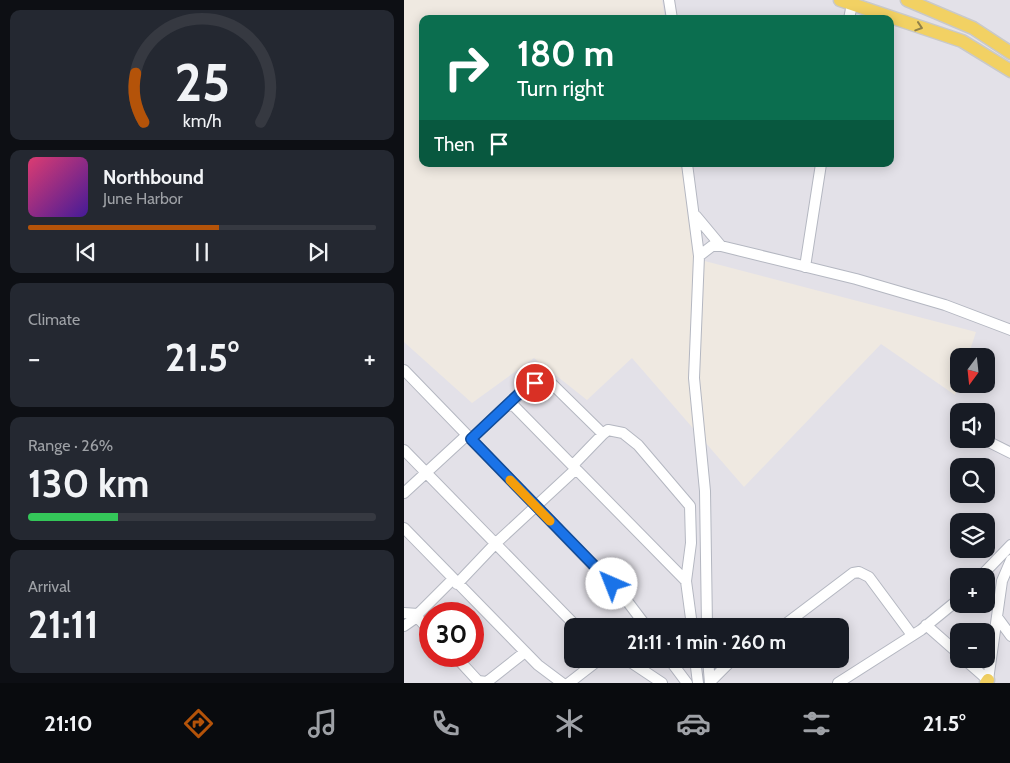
<!DOCTYPE html>
<html lang="en">
<head>
<meta charset="utf-8">
<style>
  body { margin:0; font-family:Cabin,sans-serif; background:#242831; color:#f1f3f6; height:100vh; display:flex; flex-direction:column; font-size:19px; white-space:nowrap }
  * { box-sizing:border-box; margin:0 }
  p { font-size:16px; color:#9ea1a6 }
  .icon { flex:none; width:28px; height:28px; fill:none; stroke:currentColor; stroke-width:2; stroke-linecap:round; stroke-linejoin:round }
  .map { position:relative; flex:1; overflow:hidden }
  .sheet { display:flex; flex-direction:column; gap:10px; padding:10px; background:#0d0f14; width:404px }
  .sheet>* { flex:none }
  .top-card { position:absolute; left:15px; top:15px; width:475px; height:152px; border-radius:10px; box-shadow:0 2px 12px #0003; background:#0b6e4f; color:#fff; overflow:hidden }
  .needle { width:32px; rotate:195deg }
  .buttons { position:absolute; left:546px; top:348px; display:grid; gap:10px }
  .buttons a { display:grid; place-items:center; width:45px; height:45px; border-radius:10px; background:#171b24; box-shadow:0 2px 12px #0003; font-size:25px }
  .speed { position:absolute; left:15px; top:602px; display:flex; gap:10px; font-size:25px; font-weight:700; text-align:center }
  .speed>* { display:grid; place-content:center; width:65px; height:65px; border-radius:50%; background:#171b24; box-shadow:0 2px 12px #0003; line-height:1 }
  .speed .limit { border:8px solid #d22; background:#fff; color:#111 }
  .pin { position:absolute; display:grid; place-items:center; width:42px; height:42px; color:#fff; margin:-21px; border:2px solid #fff; border-radius:50%; box-shadow:0 1px 5px #0007 }
  .me { position:absolute; width:55px; margin:-28px; rotate:316deg; stroke-linejoin:round; filter:drop-shadow(0 0 4px #0008) }
  .turn { display:flex; align-items:center; gap:18px; height:105px; padding:0 15px; font-size:22px }
  .turn .icon { width:65px; height:65px; stroke-width:2.5 }
  .turn b { display:block; font-size:35px; line-height:42px }
  .then { display:flex; align-items:center; height:48px; padding:0 15px; background:#0003; gap:10px; font-size:19px }
  .big { font-size:38px; font-weight:700; line-height:1.1 }
  .sheet .widget { flex:1; display:flex; flex-direction:column; justify-content:center; gap:8px; min-width:0; padding:0 18px; border-radius:10px; background:#242831 }
  .sheet .dial { align-items:center; gap:0 }
  .dial svg { height:130px; overflow:visible; fill:none; stroke:#363941; stroke-width:7; stroke-linecap:round; text-anchor:middle }
  .dial text { fill:#f1f3f6; stroke:none }
  .song { display:flex; align-items:center; gap:15px }
  .cover { width:60px; height:60px; border-radius:8px; background:linear-gradient(135deg,hsl(340 70% 55%),hsl(260 70% 35%)) }
  .played { height:5px; border-radius:2px; background:linear-gradient(90deg,#b45309 55%,#363941 55%) }
  .keys { display:flex; justify-content:space-around; direction:ltr }
  .heat { display:flex; justify-content:space-between; align-items:center; font-size:28px; direction:ltr }
  .charge { height:8px; border-radius:4px; background:linear-gradient(90deg,#34c759 26%,#363941 0) }
  .trip { position:absolute; left:160px; top:618px; width:285px; height:50px; border-radius:10px; background:#171b24; box-shadow:0 2px 12px #0003; font-weight:700; line-height:50px; text-align:center }
  .dock { display:flex; height:80px; justify-content:space-around; align-items:center; background:#090b0e; color:#9ea1a6 }
  .dock .icon { width:35px; height:35px }
  .dock .current { color:#b45309 }
  .dock b { font-size:22px; color:#f1f3f6 }
  main { display:flex; flex:1; min-height:0 }
  .map>svg:first-child { display:block }
  .industrial { fill:#e3e1e8; fill-rule:evenodd }
  .lines { fill:none; stroke-linecap:round; stroke-linejoin:round }
  .minor-casing { stroke:#b4b7c1; stroke-width:12 }
  .major-casing { stroke:#c9c9c9; stroke-width:15 }
  .minor { stroke:#fff; stroke-width:10 }
  .major { stroke:#f2d163; stroke-width:12 }
  .oneway { stroke:#908048 }
  .route-casing { stroke:#114b97; stroke-width:12 }
  .route { stroke:#1a73e8; stroke-width:9 }
  .slow { stroke:#f59e0b; stroke-width:9 }
</style>
</head>
<body>
<main>
<section class="sheet">
<div class="widget dial"><svg viewBox="0 0 100 80">
<path d="M14 69A42 42 0 1 1 86 69"/>
<path d="M14 69A42 42 0 0 1 9 39" stroke="#b45309"/>
<text x="50" y="56" font-size="32" font-weight="700">25</text>
<text x="50" y="72" font-size="11">km/h</text>
</svg></div>
<div class="widget">
<div class="song"><i class="cover"></i><div><b>Northbound</b><p>June Harbor</p></div></div>
<div class="played"></div>
<div class="keys"><svg class="icon" aria-label="previous" viewBox="0 0 24 24"><path d="M18 5L8 12l10 7zM5 5v14"/></svg><svg class="icon" aria-label="pause" viewBox="0 0 24 24"><path d="M8 5v14M16 5v14"/></svg><svg class="icon" aria-label="next" viewBox="0 0 24 24"><path d="M6 5l10 7-10 7zM19 5v14"/></svg></div>
</div>
<div class="widget"><p>Climate</p>
<div class="heat"><a>−</a><b class="big">21.5°</b><a>+</a></div>
</div>
<div class="widget"><p>Range · 26%</p><b class="big">130 km</b><div class="charge"></div></div>
<div class="widget"><p>Arrival</p><b class="big">21:11</b></div>
</section>
<div class="map">
<svg width="607" height="683" viewBox="0 0 607 683">
  <rect width="100%" height="100%" fill="#efe9e1"/>
  <path class="industrial" d="M258,0H606V683H0V342L68,403L130,358L183,400L228,358L340,487L477,344L551,395L555,384H582V356H564L572,332L293,259L280,164H486V19H261ZM555,411H582V439H555ZM555,466H582V494H555ZM555,521H582V549H555ZM555,576H582V604H555ZM26,614H69V656H26ZM169,626H436V659H169ZM555,631H582V659H555Z"/>
  <g class="lines">
    <defs>
      <path id="minor" d="M265,0L268,19
        M445,19L448,4
        M283,164L295,256L290,378L301,491L303,626
        M292,216L317,246
        M295,256L308,246H317L452,279L541,305L607,330
        M401,267L417,164
        M0,370L220,597L242,626
        M105,405C116,393 127,381 144,380L199,434
        M67,439L101,407L105,405L110,406L282,581
        M579,439L607,453
        M0,450L172,626
        M169,465L199,434L204,430L219,433L234,445L286,506L287,543L282,581L288,626
        M0,493L63,435
        M0,528L134,665L158,683
        M577,576L607,545
        M53,584L91,544L172,469
        M0,613L14,614
        M593,617L607,636
        M522,625L555,654
        M0,626L13,617
        M379,626L449,573L455,572L465,577L508,635
        M26,631L13,617L14,614L49,579
        M51,656L74,681L83,682L121,652
        M222,659L258,683
        M265,659L283,683
        M291,659L294,683
        M304,659L306,683
        M560,659L584,680
        M584,680L598,581L607,560
        M306,682L329,659
        M165,683L196,659
        M434,683L517,630L555,599"/>
      <path id="major" d="M436,0L558,41L607,71
        M503,0L569,28L607,53
        M582,683L584,680"/>
    </defs>
    <use href="#minor" class="minor-casing"/>
    <use href="#major" class="major-casing"/>
    <use href="#minor" class="minor"/>
    <use href="#major" class="major"/>
  </g>
  <defs><path id="oneway-chevron" d="M-2-3.5L2.5 0L-2 3.5" fill="none" stroke-width="1.6" stroke-linecap="round" stroke-linejoin="round" transform="scale(1.25)"/></defs>
  <use class="oneway" href="#oneway-chevron" transform="translate(515 27) rotate(18)"/>
  <g class="lines">
    <defs>
      <path id="route" d="M131,383L120,389L67,439L208,584"/>
    </defs>
    <use href="#route" class="route-casing"/>
    <use href="#route" class="route"/>
    <path class="slow" d="M106,480L146,521"/>
  </g>
</svg>
<div class="buttons">
<a><svg class="needle" viewBox="-14 -14 28 28"><path d="M0-13l5 13h-10z" fill="#e53935"/><path d="M0 13l5-13h-10z" fill="#9ea1a6"/></svg></a>
<a><svg class="icon" aria-label="sound" viewBox="0 0 24 24"><path d="M4 9h4l5-4v14l-5-4H4zM17 9q2 3 0 6"/></svg></a>
<a><svg class="icon" aria-label="search" viewBox="0 0 24 24"><circle cx="10" cy="10" r="6"/><path d="M15 15l6 6"/></svg></a>
<a><svg class="icon" aria-label="layers" viewBox="0 0 24 24"><path d="M12 4l9 5-9 5-9-5zM3 14l9 5 9-5"/></svg></a>
<a>+</a>
<a>−</a>
</div>
<div class="speed"><div class="limit">30</div></div>
<div class="pin" style="left:131px;top:383px;background:#d93025"><svg class="icon" aria-label="arrive" viewBox="0 0 24 24"><path d="M6 21V4h12l-3 4 3 4H6"/></svg></div>
<svg class="me" style="left:208px;top:584px" viewBox="-20 -20 40 40"><circle r="19" fill="#fff"/><path d="M0-13L10 11 0 6-10 11z" fill="#1a73e8"/></svg>
<div class="trip">21:11 · 1 min · 260 m</div>
<div class="top-card">
<div class="turn"><svg class="icon" aria-label="right" viewBox="0 0 24 24"><path d="M7 20v-9h11M14 6l5 5-5 5"/></svg><div><b>180 m</b>Turn right</div></div>
<div class="then">Then<svg class="icon" aria-label="arrive" viewBox="0 0 24 24"><path d="M6 21V4h12l-3 4 3 4H6"/></svg></div>
</div>
</div>
</main>
<nav class="dock">
<b>21:10</b>
<svg class="icon current" aria-label="directions" viewBox="0 0 24 24"><path d="M12 3l9 9-9 9-9-9zM9 14v-3h6M13 9l2 2-2 2"/></svg>
<svg class="icon" aria-label="music" viewBox="0 0 24 24"><path d="M9 18V5l10-2v13"/><circle cx="6" cy="18" r="3"/><circle cx="16" cy="16" r="3"/></svg>
<svg class="icon" aria-label="phone" viewBox="0 0 24 24"><path d="M5 4h4l2 5-3 2q2 4 5 5l2-3 5 2v4C11 20 4 13 5 4z"/></svg>
<svg class="icon" aria-label="climate" viewBox="0 0 24 24"><path d="M12 3v18M4 7l16 10M4 17L20 7"/></svg>
<svg class="icon" aria-label="car" viewBox="0 0 24 24"><path d="M5 17H2v-5l4-1 3-4h7l3 4 3 1v5h-3M9 17h6M6 11h13"/><circle cx="7" cy="17" r="2"/><circle cx="17" cy="17" r="2"/></svg>
<svg class="icon" aria-label="filters" viewBox="0 0 24 24"><path d="M4 7h16M4 17h16"/><circle cx="9" cy="7" r="2"/><circle cx="15" cy="17" r="2"/></svg>
<b>21.5°</b>
</nav>
</body>
</html>
